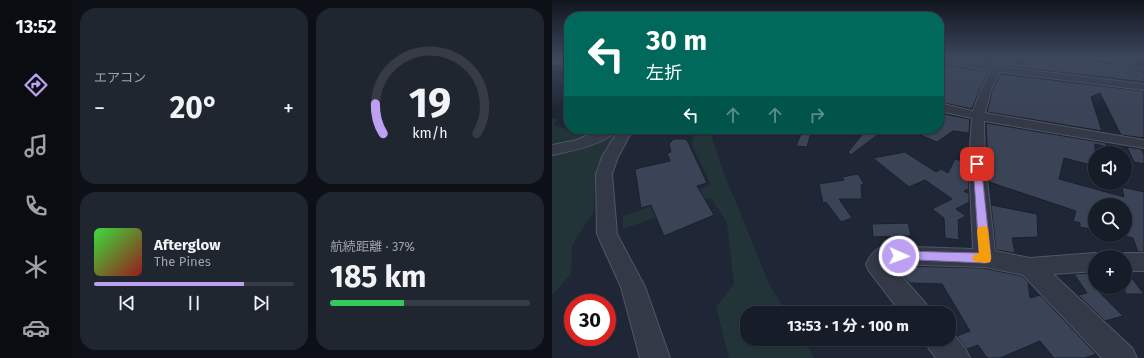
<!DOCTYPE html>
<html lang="ja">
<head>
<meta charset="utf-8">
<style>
  body { margin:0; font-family:"Fira Sans","Noto Sans JP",sans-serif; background:#202630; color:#f1f3f6; height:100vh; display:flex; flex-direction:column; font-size:15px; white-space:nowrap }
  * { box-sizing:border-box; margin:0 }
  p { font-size:13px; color:#9ea2a8 }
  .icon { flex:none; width:22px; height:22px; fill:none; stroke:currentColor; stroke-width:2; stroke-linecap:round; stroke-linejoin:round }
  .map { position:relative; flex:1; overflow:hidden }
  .side { display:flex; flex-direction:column; gap:8px; padding:8px; background:#0d1016; width:480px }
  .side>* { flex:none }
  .top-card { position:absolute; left:12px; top:12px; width:380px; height:122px; border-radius:16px; box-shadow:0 1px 3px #0004,0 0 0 1px #363b45; background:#00695c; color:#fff; overflow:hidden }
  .controls { position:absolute; left:536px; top:146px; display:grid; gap:8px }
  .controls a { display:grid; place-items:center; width:44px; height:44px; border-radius:50%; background:#171d28; box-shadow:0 1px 3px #0004,0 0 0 1px #363b45; font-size:20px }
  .speed { position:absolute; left:12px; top:294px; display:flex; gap:8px; font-size:20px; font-weight:700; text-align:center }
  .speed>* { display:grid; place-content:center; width:52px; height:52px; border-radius:50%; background:#171d28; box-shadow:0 1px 3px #0004,0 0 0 1px #363b45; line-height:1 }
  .speed .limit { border:6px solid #d22; background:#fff; color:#111 }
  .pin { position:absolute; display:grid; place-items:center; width:34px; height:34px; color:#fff; margin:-17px; border-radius:8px; box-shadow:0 2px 6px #0006 }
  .me { position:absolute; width:44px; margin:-22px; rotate:92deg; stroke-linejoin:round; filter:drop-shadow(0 0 3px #0008) }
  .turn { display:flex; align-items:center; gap:14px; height:84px; padding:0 16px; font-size:18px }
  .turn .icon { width:52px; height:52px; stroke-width:2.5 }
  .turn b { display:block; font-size:28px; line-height:34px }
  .lanes { display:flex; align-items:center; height:38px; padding:0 16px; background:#0003; justify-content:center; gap:20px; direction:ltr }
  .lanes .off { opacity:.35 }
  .big { font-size:30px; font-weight:700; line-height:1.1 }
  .side .card { flex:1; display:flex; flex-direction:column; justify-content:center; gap:6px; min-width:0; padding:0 14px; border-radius:16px; background:#202630 }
  .side .dial { align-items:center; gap:0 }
  .dial svg { height:104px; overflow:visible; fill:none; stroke:#363b45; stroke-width:7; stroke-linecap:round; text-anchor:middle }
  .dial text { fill:#f1f3f6; stroke:none }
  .song { display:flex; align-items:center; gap:12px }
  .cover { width:48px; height:48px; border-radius:6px; background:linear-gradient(135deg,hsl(120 70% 55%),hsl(0 70% 35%)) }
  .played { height:4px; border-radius:2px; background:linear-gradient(90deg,#bca0f2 75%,#363b45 75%) }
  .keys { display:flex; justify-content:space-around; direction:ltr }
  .heat { display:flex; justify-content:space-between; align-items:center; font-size:22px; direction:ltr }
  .charge { height:6px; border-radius:3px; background:linear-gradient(90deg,#34c759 37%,#363b45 0) }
  .side .tiles { flex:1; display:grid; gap:8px; grid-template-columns:repeat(2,1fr) }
  .trip { position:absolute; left:188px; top:306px; width:216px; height:40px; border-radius:16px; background:#171d28; box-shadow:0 1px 3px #0004,0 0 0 1px #363b45; font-weight:700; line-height:40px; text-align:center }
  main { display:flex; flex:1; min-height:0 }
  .tabs { display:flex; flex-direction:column; width:72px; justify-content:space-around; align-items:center; background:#090c10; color:#9ea2a8 }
  .tabs .icon { width:28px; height:28px }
  .tabs .selected { color:#bca0f2 }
  .tabs b { font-size:18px; color:#f1f3f6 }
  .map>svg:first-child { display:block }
  .green { fill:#223438 }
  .building { fill:#3b4457; stroke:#1a202d }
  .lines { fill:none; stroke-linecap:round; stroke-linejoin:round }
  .minor-casing { stroke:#505665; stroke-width:2 }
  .major-casing { stroke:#3c4250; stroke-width:2 }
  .minor { fill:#333947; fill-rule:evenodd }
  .major { fill:#515767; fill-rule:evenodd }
  .route { fill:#bca0f2; stroke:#7a689d }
  .slow { fill:#f59e0b }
</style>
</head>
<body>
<main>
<nav class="tabs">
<b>13:52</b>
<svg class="icon selected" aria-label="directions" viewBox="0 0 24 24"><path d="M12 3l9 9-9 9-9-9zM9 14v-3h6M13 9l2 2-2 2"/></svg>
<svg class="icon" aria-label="music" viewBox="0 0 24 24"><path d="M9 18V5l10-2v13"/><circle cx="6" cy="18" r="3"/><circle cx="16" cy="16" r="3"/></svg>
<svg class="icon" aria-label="phone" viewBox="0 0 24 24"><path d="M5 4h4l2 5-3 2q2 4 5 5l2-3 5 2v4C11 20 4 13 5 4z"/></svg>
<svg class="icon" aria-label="climate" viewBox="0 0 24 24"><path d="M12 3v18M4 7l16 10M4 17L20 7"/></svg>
<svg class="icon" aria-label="car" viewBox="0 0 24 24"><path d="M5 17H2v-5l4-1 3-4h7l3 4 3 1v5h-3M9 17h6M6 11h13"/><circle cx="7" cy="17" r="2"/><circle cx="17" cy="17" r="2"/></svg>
</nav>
<section class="side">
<div class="tiles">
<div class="card"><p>エアコン</p>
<div class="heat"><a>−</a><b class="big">20°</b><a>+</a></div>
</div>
<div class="card dial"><svg viewBox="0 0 100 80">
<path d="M14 69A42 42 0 1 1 86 69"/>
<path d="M14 69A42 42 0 0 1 8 46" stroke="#bca0f2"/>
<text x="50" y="56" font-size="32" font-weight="700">19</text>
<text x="50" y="72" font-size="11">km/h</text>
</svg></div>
<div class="card">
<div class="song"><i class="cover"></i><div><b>Afterglow</b><p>The Pines</p></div></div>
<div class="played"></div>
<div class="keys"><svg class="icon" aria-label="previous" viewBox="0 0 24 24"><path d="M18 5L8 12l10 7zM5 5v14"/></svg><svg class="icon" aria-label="pause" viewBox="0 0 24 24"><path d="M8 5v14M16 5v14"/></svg><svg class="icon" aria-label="next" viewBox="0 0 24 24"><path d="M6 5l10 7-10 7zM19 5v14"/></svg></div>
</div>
<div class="card"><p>航続距離 · 37%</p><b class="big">185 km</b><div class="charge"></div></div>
</div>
</section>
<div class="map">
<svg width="592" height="358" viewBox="0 0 592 358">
  <rect width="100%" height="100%" fill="#1f2736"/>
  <path class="green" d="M0,119H5L2,125L15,129L52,131L38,138L0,148Z
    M142,129H159L161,141L173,176L218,286L235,313H195V339H251L262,358H177L164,307L182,284L175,223L159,198L71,229V216L159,185L140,145Z
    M65,130L68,131L53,149L44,169L41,213L20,245L19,274L0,295V152L54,136Z"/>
  <path class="building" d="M472,58L495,60L494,58H502L509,59L510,61L527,60L563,64L592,77V82L454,66L457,61L473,64Z
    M387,64L437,72L428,89L420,109L387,102Z
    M449,74L592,91V138L569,135L548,93L539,97L550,131L435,112L440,91Z
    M387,113L418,119L417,133L401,131L385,142L354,129H387Z
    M434,123L554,143L555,147L543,144V166L512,158L507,179L572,197L570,187L592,192V252H586L581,238L573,236V205H543V230L528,227V223L521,221L524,211L437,182Z
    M251,129H260L255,147L244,146Z
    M315,129H333L299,155L296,152Z
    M122,139H133L136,142L155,183L145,186L162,215L112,236L99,205L89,208L83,169L118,161L115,153L119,152L117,144Z
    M575,147L589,149L592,154V164L582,162Z
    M353,152L384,172L389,169L396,173L403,159L416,162L417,189L412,191L417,194V202L404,209L414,216L406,220L407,240L393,238L392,218L380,209L400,199L373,180L357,187L321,158Z
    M306,174L312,184L309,185L310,199H287L300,218L289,222L274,202L271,203L267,184L292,180L290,177Z
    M439,205L485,214L486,237L460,238L463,253L444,250Z
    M356,223L359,236L321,237L320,224Z
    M348,266L431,268L470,276L476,282L478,298L488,295L544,354L533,358H502L488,341L448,358H435L426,345L415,349L405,336L418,331L390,284L358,283L349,274Z
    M573,272H575L592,294H573Z
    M537,273L543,280V288L571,316L553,321L526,295L535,293L522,274Z"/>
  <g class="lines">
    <defs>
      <path id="minor" d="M387,58H397L443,66L448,58H457L451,67L592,84V90L448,72L439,90L433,113L592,140V148L432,121L433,163L443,251L478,258L543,253L551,256L552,257H543V271L501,274L580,348L585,358H550L471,275L433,267L339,264L374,304L378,313H349L317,271L314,264C318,255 323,249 333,246L421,249L417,163L420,118L387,111V103L421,111L429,90L439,71L387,62Z
        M554,58H565L592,69V76Z
        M49,129H65C54,145 18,151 0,155V145L25,140Z
        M67,129H81L66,157L60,174L65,234L93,287L118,358H88L69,287L45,234L44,174L50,157Z
        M573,253H592V271H573V257H564Z
        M397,329L413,348L418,358H384L377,349L373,339H397Z"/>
      <path id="major" d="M0,58L17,59V67L0,63Z"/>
    </defs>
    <use href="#minor" class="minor-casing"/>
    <use href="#major" class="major-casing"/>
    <use href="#minor" class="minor"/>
    <use href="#major" class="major"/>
  </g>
  <linearGradient id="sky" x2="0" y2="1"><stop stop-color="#11151e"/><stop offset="0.54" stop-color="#3c475d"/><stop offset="1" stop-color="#3c475d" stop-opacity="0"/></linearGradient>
  <rect width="592" height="108" fill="url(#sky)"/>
  <path class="route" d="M425,161L429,164L439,258L438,262L433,263L343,259L341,256L343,252L347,251L427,253L421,164Z"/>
  <path class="slow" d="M431,226L435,227L436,230L439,258L438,262L433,263L422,261L420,258L422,255L427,253L425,230L427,227Z"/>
</svg>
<div class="controls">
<a><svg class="icon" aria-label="sound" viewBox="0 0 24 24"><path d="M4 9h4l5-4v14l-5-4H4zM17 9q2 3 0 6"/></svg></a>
<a><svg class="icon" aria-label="search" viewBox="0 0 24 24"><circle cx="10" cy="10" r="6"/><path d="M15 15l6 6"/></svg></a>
<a>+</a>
</div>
<div class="speed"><div class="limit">30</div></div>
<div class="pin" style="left:425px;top:164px;background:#d93025"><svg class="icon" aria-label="arrive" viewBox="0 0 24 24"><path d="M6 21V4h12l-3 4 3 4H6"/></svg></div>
<svg class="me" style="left:347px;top:256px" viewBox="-20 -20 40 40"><circle r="17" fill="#bca0f2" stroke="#fff" stroke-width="3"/><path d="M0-11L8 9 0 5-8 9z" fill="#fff"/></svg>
<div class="trip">13:53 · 1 分 · 100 m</div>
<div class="top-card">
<div class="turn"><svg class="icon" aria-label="left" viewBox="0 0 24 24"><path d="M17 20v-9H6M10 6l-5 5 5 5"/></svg><div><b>30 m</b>左折</div></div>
<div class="lanes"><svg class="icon" aria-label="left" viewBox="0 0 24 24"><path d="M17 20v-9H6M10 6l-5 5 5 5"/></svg><svg class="icon off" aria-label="ahead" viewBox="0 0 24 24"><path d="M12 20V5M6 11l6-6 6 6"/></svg><svg class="icon off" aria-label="ahead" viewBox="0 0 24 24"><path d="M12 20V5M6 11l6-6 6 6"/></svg><svg class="icon off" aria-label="right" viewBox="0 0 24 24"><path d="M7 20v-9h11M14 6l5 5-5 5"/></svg></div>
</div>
</div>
</main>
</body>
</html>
